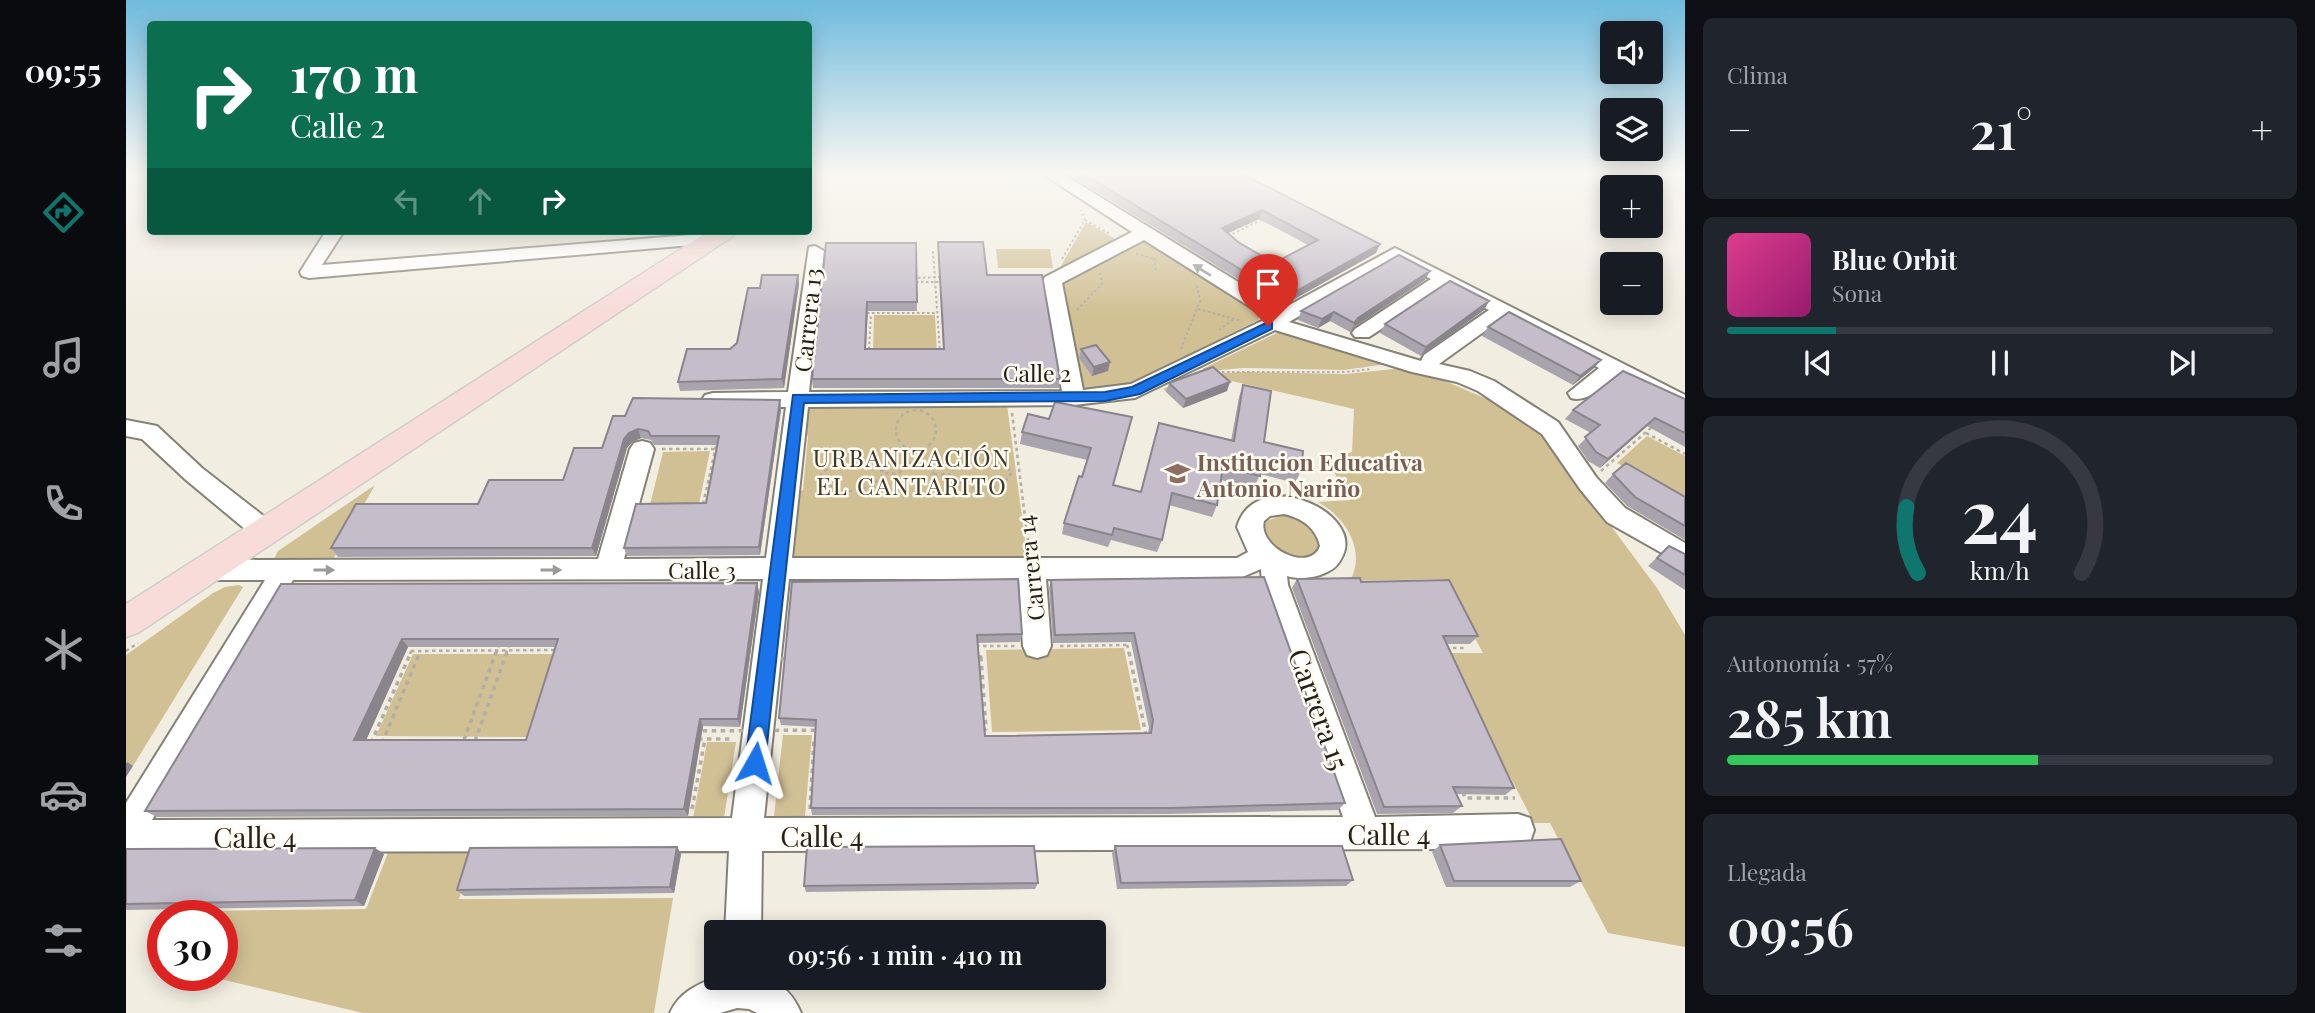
<!DOCTYPE html>
<html lang="es">
<head>
<meta charset="utf-8">
<style>
  body { margin:0; font-family:"Playfair Display",serif; background:#20242c; color:#f1f3f6; height:100vh; display:flex; flex-direction:column; font-size:26px; white-space:nowrap }
  * { box-sizing:border-box; margin:0 }
  p { font-size:23px; color:#9ea1a6 }
  .icon { flex:none; width:38px; height:38px; fill:none; stroke:currentColor; stroke-width:2; stroke-linecap:round; stroke-linejoin:round }
  .map { position:relative; flex:1; overflow:hidden }
  .panel { display:flex; flex-direction:column; gap:18px; padding:18px; background:#0d0f14; width:630px }
  .panel>* { flex:none }
  .banner { position:absolute; left:21px; top:21px; width:665px; height:214px; border-radius:7px; box-shadow:0 4px 18px #0003; background:#0b6e4f; color:#fff; overflow:hidden }
  .buttons { position:absolute; left:1474px; top:21px; display:grid; gap:14px }
  .buttons a { display:grid; place-items:center; width:63px; height:63px; border-radius:7px; background:#171b24; box-shadow:0 4px 18px #0003; font-size:35px }
  .speed { position:absolute; left:21px; top:900px; display:flex; gap:14px; font-size:35px; font-weight:700; text-align:center }
  .speed>* { display:grid; place-content:center; width:91px; height:91px; border-radius:50%; background:#171b24; box-shadow:0 4px 18px #0003; line-height:1 }
  .speed .limit { border:10px solid #d22; background:#fff; color:#111 }
  .pin { position:absolute; display:grid; place-items:center; width:60px; height:60px; color:#fff; margin:-72px -30px; border-radius:50% 50% 50% 0; rotate:-45deg; box-shadow:0 0 7px #0007 }
  .pin .icon { rotate:45deg }
  .me { position:absolute; width:77px; margin:-38px; rotate:6deg; stroke-linejoin:round; filter:drop-shadow(0 0 5px #0008) }
  .turn { display:flex; align-items:center; gap:24px; height:147px; padding:0 28px; font-size:32px }
  .turn .icon { width:91px; height:91px; stroke-width:2.5 }
  .turn b { display:block; font-size:49px; line-height:60px }
  .lanes { display:flex; align-items:center; height:66px; padding:0 28px; background:#0003; justify-content:center; gap:35px; direction:ltr }
  .lanes .off { opacity:.35 }
  .big { font-size:52px; font-weight:600; line-height:1.1 }
  .panel .card { flex:1; display:flex; flex-direction:column; justify-content:center; gap:10px; min-width:0; padding:0 24px; border-radius:10px; background:#20242c }
  .panel .dial { align-items:center; gap:0 }
  .dial svg { height:182px; overflow:visible; fill:none; stroke:#363941; stroke-width:7; stroke-linecap:round; text-anchor:middle }
  .dial text { fill:#f1f3f6; stroke:none }
  .song { display:flex; align-items:center; gap:21px }
  .cover { width:84px; height:84px; border-radius:10px; background:linear-gradient(135deg,hsl(330 70% 55%),hsl(320 70% 35%)) }
  .played { height:7px; border-radius:4px; background:linear-gradient(90deg,#0f766e 20%,#363941 20%) }
  .keys { display:flex; justify-content:space-around; direction:ltr }
  .heat { display:flex; justify-content:space-between; align-items:center; font-size:38px; direction:ltr }
  .charge { height:10px; border-radius:5px; background:linear-gradient(90deg,#34c759 57%,#363941 0) }
  .trip { position:absolute; left:578px; top:920px; width:402px; height:70px; border-radius:7px; background:#171b24; box-shadow:0 4px 18px #0003; font-weight:600; line-height:70px; text-align:center }
  main { display:flex; flex:1; min-height:0 }
  .dock { display:flex; flex-direction:column; width:126px; justify-content:space-around; align-items:center; background:#090b0e; color:#9ea1a6 }
  .dock .icon { width:49px; height:49px }
  .dock .selected { color:#0f766e }
  .dock b { font-size:32px; color:#f1f3f6 }
  .map>svg:first-child { display:block }
  .green { fill:#d1c094 }
  .lines { fill:none; stroke-linecap:round; stroke-linejoin:round }
  .minor-casing { stroke:#858175; stroke-width:4 }
  .major-casing { stroke:#cfcecd; stroke-width:3 }
  .path-far2 { stroke:#b2aea5; stroke-width:2; stroke-dasharray:2.5 2.5; stroke-linecap:butt }
  .path-far1 { stroke:#b2aea5; stroke-width:2.5; stroke-dasharray:3.5 3.5; stroke-linecap:butt }
  .path { stroke:#b2aea5; stroke-width:3.5; stroke-dasharray:4.5 4.5; stroke-linecap:butt }
  .minor { fill:#fff; fill-rule:evenodd }
  .major { fill:#f7dcd9; fill-rule:evenodd }
  .wall { fill:#a9a3ad; fill-rule:evenodd }
  .shaded-wall { fill:#8a848d }
  .building { fill:#c5bdc9; stroke:#8a848d; stroke-width:2; fill-rule:evenodd }
  .oneway { fill:#9c9b99 }
  .route { fill:#1a73e8; stroke:#114b97; stroke-width:2 }
  .labels { text-anchor:middle; dominant-baseline:central; stroke-width:5; stroke-linejoin:round; paint-order:stroke }
  .street-label { font-size:23px; fill:#23211d; stroke:#fffbf1 }
  .education-label { font-size:23px; font-weight:bold; fill:#785e54; stroke:#fffbf1; text-anchor:start }
  .neighbourhood-label { font-size:24px; letter-spacing:2px; fill:#3c382e; stroke:#fffbf1 }
  .near-street-label { font-size:28px; fill:#23211d; stroke:#fffbf1 }
</style>
</head>
<body>
<main>
<nav class="dock">
<b>09:55</b>
<svg class="icon selected" aria-label="directions" viewBox="0 0 24 24"><path d="M12 3l9 9-9 9-9-9zM9 14v-3h6M13 9l2 2-2 2"/></svg>
<svg class="icon" aria-label="music" viewBox="0 0 24 24"><path d="M9 18V5l10-2v13"/><circle cx="6" cy="18" r="3"/><circle cx="16" cy="16" r="3"/></svg>
<svg class="icon" aria-label="phone" viewBox="0 0 24 24"><path d="M5 4h4l2 5-3 2q2 4 5 5l2-3 5 2v4C11 20 4 13 5 4z"/></svg>
<svg class="icon" aria-label="climate" viewBox="0 0 24 24"><path d="M12 3v18M4 7l16 10M4 17L20 7"/></svg>
<svg class="icon" aria-label="car" viewBox="0 0 24 24"><path d="M5 17H2v-5l4-1 3-4h7l3 4 3 1v5h-3M9 17h6M6 11h13"/><circle cx="7" cy="17" r="2"/><circle cx="17" cy="17" r="2"/></svg>
<svg class="icon" aria-label="filters" viewBox="0 0 24 24"><path d="M4 7h16M4 17h16"/><circle cx="9" cy="7" r="2"/><circle cx="15" cy="17" r="2"/></svg>
</nav>
<div class="map">
<svg width="1559" height="1013" viewBox="0 0 1559 1013">
  <rect width="100%" height="100%" fill="#f2ede1"/>
  <path class="green" d="M960,222L995,242L932,271Z
    M1016,240L1128,308L1134,315L1132,320L1011,381L1000,385L957,391L929,282Z
    M870,249H924L927,268H872Z
    M748,315H809L811,353H747Z
    M1155,331L1261,364L1218,370L1118,368L1081,371L1076,369Z
    M1285,367L1324,378L1319,381L1382,408L1413,429L1531,588L1559,635V947L1482,933L1424,823H1408L1320,653H1357L1317,579L1224,581C1241,550 1219,517 1192,502L1225,500L1201,461L1226,452L1228,409L1084,376L1040,392L1037,389L1069,374L1121,372L1221,374Z
    M681,405H881L902,562L868,563L859,557H779L771,563H662L670,493L677,490L682,436L678,433Z
    M1521,436L1559,456V502L1491,463Z
    M584,451L573,504L524,505L537,452Z
    M249,485L206,561L148,559L152,551Z
    M1158,515L1182,522L1194,539L1193,547L1188,554C1164,563 1143,551 1137,527L1140,521Z
    M113,585L117,587L7,766H0V655L87,593L99,587Z
    M998,648L1015,730L866,732L860,650Z
    M287,654H427L400,737L250,736Z
    M657,735H686L679,816H648Z
    M581,742H610L598,818H567Z
    M263,850L349,851L333,899L547,898L528,1013H237L77,975H96V915H67L69,911L240,909Z"/>
  <g class="lines">
    <defs>
      <path id="minor" d="M915,173H935L1156,309L1269,248L1559,395V411L1489,377C1476,386 1462,403 1445,398L1442,393L1473,368L1377,318L1313,364L1344,371L1368,381L1432,422L1470,477L1499,508L1559,543V566L1481,522L1454,489L1416,434L1352,391L1331,382L1286,372L1149,330L1009,398L948,405L682,407L666,558H1111L1122,552L1111,527C1129,464 1237,511 1217,555C1214,562 1210,568 1203,571C1191,578 1174,580 1161,576L1162,585L1249,817L1392,814L1404,818L1408,830L1404,842L1392,846L1345,849L636,851L635,933H599L603,851L0,852V803L139,580H80L71,577L67,570L71,563L80,560L472,559L504,449L508,443L516,441L524,443L528,449L498,559L640,558L660,407H587L579,405L576,400L579,395L587,393L662,392L683,247L689,246L698,251L683,392L936,391L917,281L919,277L1006,232ZM1018,240L1142,318L1005,384L957,390L936,283ZM1269,261L1305,279L1229,329L1226,333L1229,337H1243L1319,287L1363,310L1298,355L1295,361L1163,322ZM1158,514C1176,518 1190,528 1194,546C1184,574 1131,547 1138,521L1144,516ZM1135,569L1136,585L1217,817L638,818L663,579H893L897,646L901,655L911,658L921,655L925,646L920,579L1114,578ZM637,579L606,818L26,820L167,580Z
        M200,231H218L196,265L589,233L598,238L589,243L183,278L176,276L174,272Z
        M0,420L31,426L76,468L149,525L153,532L149,539L140,542L131,539L60,480L16,439L0,436Z
        M590,977L641,978C658,985 668,996 675,1013H631L623,1009L611,1008L594,1013H544C553,993 570,985 590,977Z"/>
      <path id="major" d="M682,173H698L689,181L682,183Z
        M583,231H610L607,236L12,633L0,637V604Z"/>
    </defs>
    <use href="#minor" class="minor-casing"/>
    <use href="#major" class="major-casing"/>
    <path class="path-far2" d="M959,220L984,234
      M1102,236L1137,219
      M807,251L814,352
      M1010,254L1030,259
      M1028,258L1030,270
      M936,259L959,220L955,210
      M787,278L815,277
      M790,282H815
      M1072,309L1116,321
      M951,310L976,284L974,272
      M741,313H811
      M1093,330L1108,319
      M610,346L619,314
      M743,349L745,314
      M1055,349L1074,301L1071,285
      M1091,372H1220L1245,369"/>
    <path class="path-far1" d="M770 430a20 20 0 1 1 40 0a20 20 0 1 1-40 0Z
      M886,413L903,549
      M1520,433L1559,454
      M536,449H589
      M842,459L873,461L886,472C872,496 841,493 823,474L833,462Z
      M716,460L747,462L758,473C748,488 725,496 707,487C703,485 698,479 695,475L707,463Z
      M790,461L807,469V479L793,486L779,483L773,474L777,465Z
      M1475,471L1526,427
      M759,473L773,474
      M808,474H822
      M577,504L591,442
      M1000,638L1003,654
      M850,646H889
      M934,646L1001,645
      M1320,648H1341
      M0,651L12,643
      M285,651L431,650
      M284,654L286,650
      M370,654L373,645
      M380,654L383,645"/>
    <path class="path" d="M1003,652L1020,735
      M855,657L860,729L406,732L428,660Z
      M572,739H607
      M338,740L370,652
      M349,741L381,652
      M245,743L285,652
      M256,743L294,652
      M1337,792L1339,798H1389
      M566,809L579,739
      M684,809L688,739H692"/>
    <use href="#minor" class="minor"/>
    <use href="#major" class="major"/>
  </g>
  <path class="wall" d="M940,173H1114L1250,253L1156,306ZM1133,219L1182,245L1148,263L1112,242L1102,233Z
    M812,242L861,275L934,379L933,388H687L686,379L700,243H790L791,311H742L740,349H817Z
    M672,275L673,284L658,388L554,391L552,382L604,349L611,343L634,288Z
    M1299,280L1228,327L1224,332L1204,321L1192,328L1172,320L1175,311Z
    M1363,301L1358,310L1295,356L1254,333L1259,324Z
    M1362,327L1468,368L1447,385L1356,336Z
    M955,349L982,371L966,376L953,358Z
    M1043,383L1101,391L1057,408L1040,392Z
    M1117,385L1138,442L1175,471L1169,483L1134,474L1128,488L1095,480L1091,505L1086,517L1043,505L1036,540L1031,552L985,540L982,547L936,534L938,523L961,460L894,444L896,432L923,419L1006,417L987,485L1015,492L1033,423L1105,441L1113,397Z
    M1559,399V447L1521,426L1474,468L1462,461L1452,446L1465,433L1439,419L1447,410Z
    M655,409L634,555L501,556L498,548L580,503L592,445H528L525,440L515,438L506,442L501,448L470,556L212,557L205,548L352,504L437,480L476,448L487,416Z
    M1487,474L1559,497V540L1501,506L1479,483Z
    M1543,546L1559,554V590L1522,566Z
    M1138,577L1219,803L1212,810L1042,814L686,815L685,808L690,727L655,725L653,718L666,582L896,634L894,642L852,643L859,736L1022,733L1023,728L1005,642L927,643L923,588L925,580Z
    M1171,579L1235,582L1352,636L1344,644H1320L1388,788L1379,795L1330,794L1336,806L1327,813L1251,814L1166,588Z
    M631,583L633,592L614,727L577,726L562,816L31,817L19,811L155,584ZM282,647H429L400,740H240Z
    M1314,845L1455,881L1444,887H1320L1306,852Z
    M989,846L1227,880L1220,886L991,889L986,853Z
    M551,847L555,854L548,893L338,896L331,890Z
    M249,848L258,854L238,906L0,910V849Z
    M912,883L909,889L680,892L678,886Z"/>
  <path class="shaded-wall" d="M1136,210L1133,219L1094,237L1096,228Z
    M1254,244L1250,253L1156,306L1160,297Z
    M1304,271L1299,280L1228,327L1224,332L1232,318Z
    M672,275L673,284L658,388L656,379Z
    M1363,301L1358,310L1295,356L1300,347Z
    M1208,312L1204,321L1192,328L1196,319Z
    M1475,360L1468,368L1447,385L1454,376Z
    M984,362L982,371L966,376L968,367Z
    M1104,382L1101,391L1057,408L1060,399Z
    M654,400L655,409L634,555L633,547Z
    M1529,418L1521,426L1474,468L1482,459Z
    M512,429L515,438L506,442L501,448L470,556L466,548L498,439L503,433Z
    M631,583L633,592L614,727L612,719Z
    M276,639L282,647L237,747L228,740Z
    M574,719L577,726L562,816L558,809Z
    M1,762L7,766L0,777V764Z
    M551,847L555,854L548,893L544,887Z
    M249,848L258,854L238,906L229,900Z"/>
  <path class="building" d="M956,173H1114L1254,244L1160,297ZM1136,210L1192,240L1148,263L1112,242L1096,228Z
    M812,242H857L861,275H916L934,379H686L700,243H790L791,302H741L739,349H818Z
    M1273,255L1304,271L1232,318L1228,323L1208,312L1196,319L1175,311Z
    M636,275H672L656,379L552,382L561,349H604L611,343L622,288H634Z
    M1324,281L1363,301L1300,347L1259,324Z
    M1383,312L1475,360L1454,376L1362,327Z
    M970,345L984,362L968,367L955,349Z
    M1087,367L1104,382L1060,399L1043,383Z
    M1497,371L1559,399V433L1529,418L1482,459L1470,452L1459,437L1474,425L1447,410Z
    M1117,385L1145,391L1138,442L1177,451L1175,471L1135,461L1134,476L1097,467L1091,505L1046,493L1036,540L988,528L986,535L938,523L953,476L956,477L965,448L896,432L902,414L923,419L929,402L1006,417L987,485L1015,492L1033,423L1108,441Z
    M507,398L654,400L633,547L498,548L510,504L580,503L593,436H525L522,431L512,429L503,433L498,439L466,548H205L230,504H352L363,480H437L448,448H476L487,416H499Z
    M1500,463L1559,497V526L1509,497L1487,474Z
    M1543,546L1559,554V575L1531,558Z
    M1138,577L1219,803L1046,808H685L690,720L653,718L666,582L892,579L896,634L851,635L859,736H878L1025,733L1027,720L1008,633L929,635L925,580Z
    M1234,578L1235,582L1323,580L1352,636H1317L1388,788L1327,787L1336,806L1258,807L1171,579Z
    M631,583L612,719H574L558,809L19,811L155,584ZM276,639H432L400,740H228Z
    M1435,839L1455,881H1328L1314,845Z
    M908,846L912,883L678,886L681,847Z
    M989,846H1216L1227,880L995,883Z
    M551,847L544,887L331,890L344,848Z
    M249,848L229,900L0,904V849Z"/>
  <defs><path id="oneway-solid" d="M-6-.8H1V-3.2L6.5 0L1 3.2V.8H-6Z" transform="scale(1.75)"/></defs>
  <g class="oneway">
    <use href="#oneway-solid" transform="translate(1076 270) rotate(-148)"/>
    <use href="#oneway-solid" transform="translate(198 570)"/>
    <use href="#oneway-solid" transform="translate(425 570)"/>
  </g>
  <linearGradient id="sky" x2="0" y2="1"><stop stop-color="#6ebade"/><stop offset="0.55" stop-color="#f9f7f2"/><stop offset="1" stop-color="#f9f7f2" stop-opacity="0"/></linearGradient>
  <rect width="1559" height="315" fill="url(#sky)"/>
  <path class="route" d="M1142,322L1146,323V329L1014,394L979,401L678,403L639,763L636,770L629,772L622,770L619,763L667,395L979,392L1006,387Z"/>
  <defs>
    <symbol id="university-bare" viewBox="-9 -9 18 18"><path d="M0-5L7-2L0 1L-7-2ZM-4 1L0 2.5L4 1V4Q0 6-4 4Z" fill="#8d6e63" stroke="#fffbf1" stroke-width="2.5" paint-order="stroke"/></symbol>
  </defs>
  <g fill-rule="evenodd">
    <use href="#university-bare" x="1034" y="456" width="35" height="35"/>
  </g>
  <g class="labels">
    <g class="street-label">
      <text transform="translate(681 320) rotate(-84)">Carrera 13</text>
      <text x="911" y="372">Calle 2</text>
      <text transform="translate(904 568) rotate(-96)">Carrera 14</text>
      <text x="576" y="569">Calle 3</text>
    </g>
    <g class="education-label">
      <text x="1071" y="461">Institucion Educativa<tspan x="1071" dy="26">Antonio Nariño</tspan></text>
    </g>
    <g class="neighbourhood-label">
      <text x="786" y="457">URBANIZACIÓN<tspan x="786" dy="28">EL CANTARITO</tspan></text>
    </g>
    <g class="near-street-label">
      <text transform="translate(1194 709) rotate(70)">Carrera 15</text>
      <text x="1263" y="833">Calle 4</text>
      <text x="696" y="835">Calle 4</text>
      <text x="129" y="836">Calle 4</text>
    </g>
  </g>
</svg>
<div class="buttons">
<a><svg class="icon" aria-label="sound" viewBox="0 0 24 24"><path d="M4 9h4l5-4v14l-5-4H4zM17 9q2 3 0 6"/></svg></a>
<a><svg class="icon" aria-label="layers" viewBox="0 0 24 24"><path d="M12 4l9 5-9 5-9-5zM3 14l9 5 9-5"/></svg></a>
<a>+</a>
<a>−</a>
</div>
<div class="speed"><div class="limit">30</div></div>
<div class="pin" style="left:1142px;top:326px;background:#d93025"><svg class="icon" aria-label="arrive" viewBox="0 0 24 24"><path d="M6 21V4h12l-3 4 3 4H6"/></svg></div>
<svg class="me" style="left:629px;top:763px" viewBox="-20 -20 40 40"><path d="M0-17L14 15 0 8-14 15z" fill="#1a73e8" stroke="#fff" stroke-width="4"/></svg>
<div class="trip">09:56 · 1 min · 410 m</div>
<div class="banner">
<div class="turn"><svg class="icon" aria-label="right" viewBox="0 0 24 24"><path d="M7 20v-9h11M14 6l5 5-5 5"/></svg><div><b>170 m</b>Calle 2</div></div>
<div class="lanes"><svg class="icon off" aria-label="left" viewBox="0 0 24 24"><path d="M17 20v-9H6M10 6l-5 5 5 5"/></svg><svg class="icon off" aria-label="ahead" viewBox="0 0 24 24"><path d="M12 20V5M6 11l6-6 6 6"/></svg><svg class="icon" aria-label="right" viewBox="0 0 24 24"><path d="M7 20v-9h11M14 6l5 5-5 5"/></svg></div>
</div>
</div>
<section class="panel">
<div class="card"><p>Clima</p>
<div class="heat"><a>−</a><b class="big">21°</b><a>+</a></div>
</div>
<div class="card">
<div class="song"><i class="cover"></i><div><b>Blue Orbit</b><p>Sona</p></div></div>
<div class="played"></div>
<div class="keys"><svg class="icon" aria-label="previous" viewBox="0 0 24 24"><path d="M18 5L8 12l10 7zM5 5v14"/></svg><svg class="icon" aria-label="pause" viewBox="0 0 24 24"><path d="M8 5v14M16 5v14"/></svg><svg class="icon" aria-label="next" viewBox="0 0 24 24"><path d="M6 5l10 7-10 7zM19 5v14"/></svg></div>
</div>
<div class="card dial"><svg viewBox="0 0 100 80">
<path d="M14 69A42 42 0 1 1 86 69"/>
<path d="M14 69A42 42 0 0 1 9 40" stroke="#0f766e"/>
<text x="50" y="56" font-size="32" font-weight="700">24</text>
<text x="50" y="72" font-size="11">km/h</text>
</svg></div>
<div class="card"><p>Autonomía · 57%</p><b class="big">285 km</b><div class="charge"></div></div>
<div class="card"><p>Llegada</p><b class="big">09:56</b></div>
</section>
</main>
</body>
</html>
